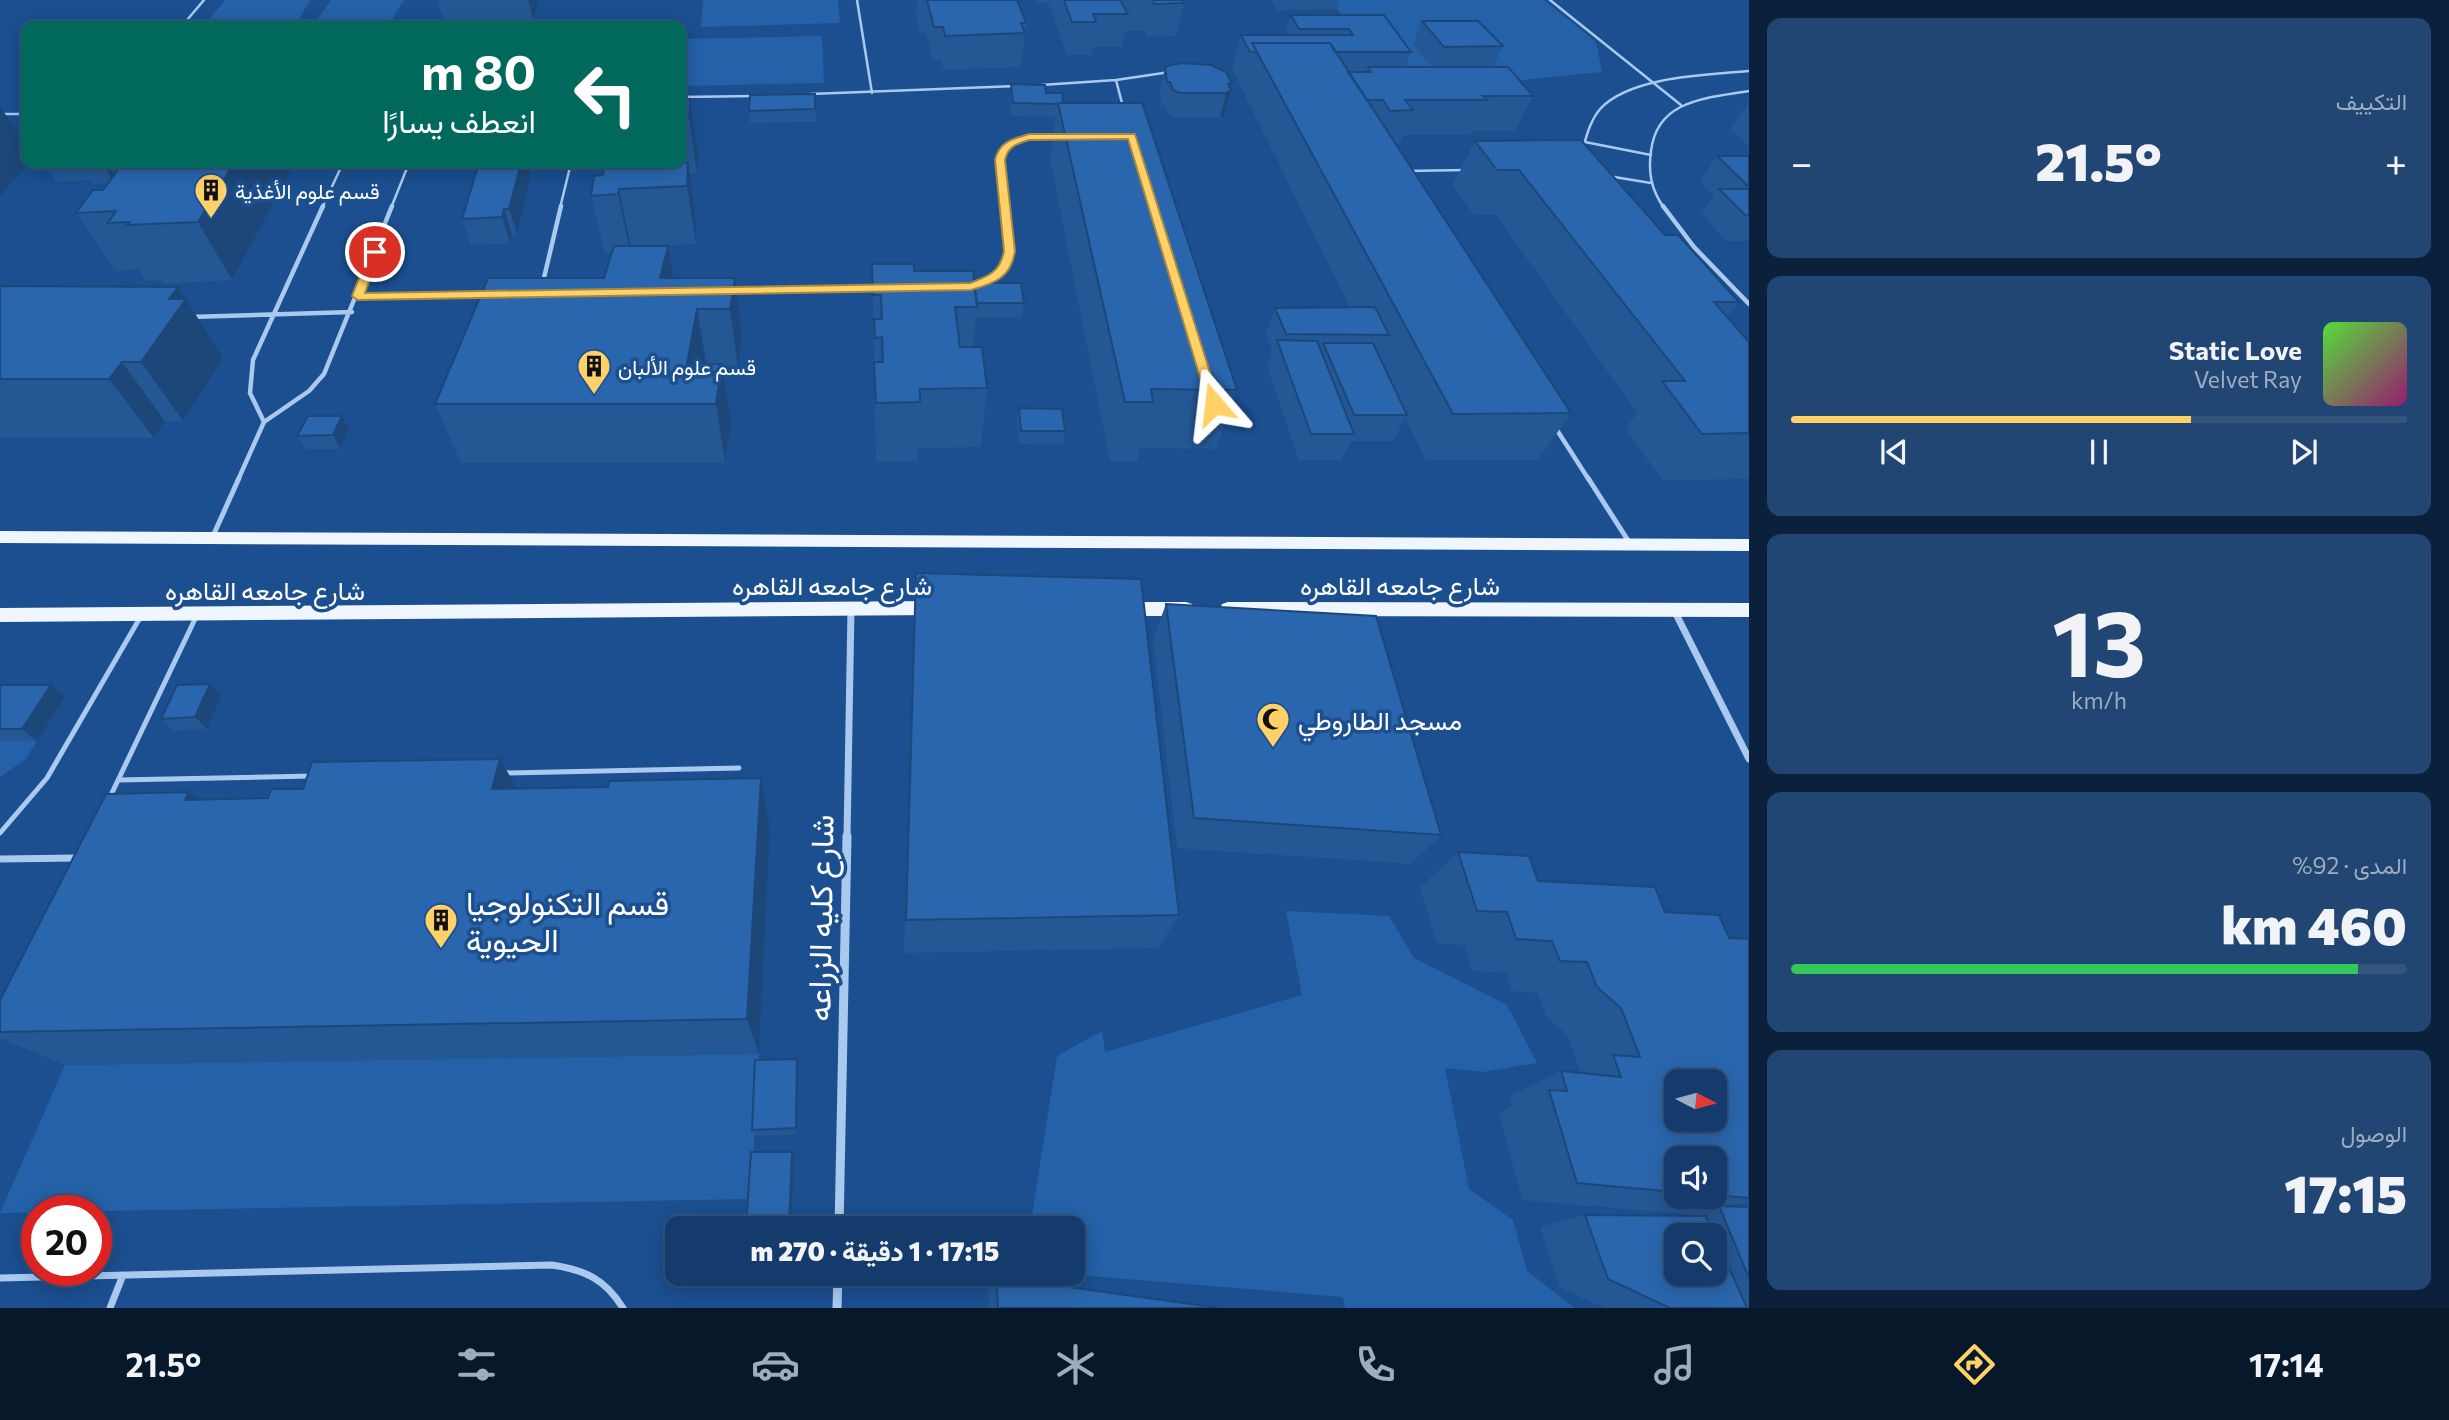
<!DOCTYPE html>
<html lang="ar">
<head>
<meta charset="utf-8">
<style>
  body { margin:0; font-family:Commissioner,Vazirmatn,sans-serif; background:#214673; color:#f1f3f6; direction:rtl; height:100vh; display:flex; flex-direction:column; font-size:26px; white-space:nowrap }
  * { box-sizing:border-box; margin:0 }
  p { font-size:23px; color:#9dadc1 }
  .icon { flex:none; width:38px; height:38px; fill:none; stroke:currentColor; stroke-width:2; stroke-linecap:round; stroke-linejoin:round }
  .map { position:relative; flex:1; overflow:hidden; direction:ltr }
  .side { display:flex; flex-direction:column; gap:18px; padding:18px; background:#0b203b; width:700px }
  .side>* { flex:none }
  .guide { position:absolute; left:21px; top:21px; width:665px; height:147px; border-radius:14px; box-shadow:0 4px 18px #0003,0 0 0 2px #33557e; direction:rtl; background:#00695c; color:#fff; overflow:hidden }
  .needle { width:46px; rotate:96deg }
  .controls { position:absolute; left:1664px; top:1069px; display:grid; gap:14px }
  .controls a { display:grid; place-items:center; width:63px; height:63px; border-radius:14px; background:#143b6b; box-shadow:0 4px 18px #0003,0 0 0 2px #33557e; font-size:35px }
  .speed { position:absolute; left:21px; top:1195px; display:flex; gap:14px; font-size:35px; font-weight:700; text-align:center }
  .speed>* { display:grid; place-content:center; width:91px; height:91px; border-radius:50%; background:#143b6b; box-shadow:0 4px 18px #0003,0 0 0 2px #33557e; line-height:1 }
  .speed .limit { border:10px solid #d22; background:#fff; color:#111 }
  .pin { position:absolute; display:grid; place-items:center; width:60px; height:60px; color:#fff; margin:-30px; border:4px solid #fff; border-radius:50%; box-shadow:0 2px 7px #0007 }
  .me { position:absolute; width:77px; margin:-38px; rotate:343deg; stroke-linejoin:round; filter:drop-shadow(0 0 5px #0008) }
  .turn { display:flex; align-items:center; gap:24px; height:147px; padding:0 35px; font-size:32px }
  .turn .icon { width:91px; height:91px; stroke-width:2.5 }
  .turn b { display:block; font-size:49px; line-height:60px }
  .big { font-size:52px; font-weight:800; line-height:1.1 }
  .side .widget { flex:1; display:flex; flex-direction:column; justify-content:center; gap:10px; min-width:0; padding:0 24px; border-radius:14px; background:#214673 }
  .side .dial { align-items:center; gap:0 }
  .dial b { font-size:91px; line-height:1 }
  .song { display:flex; align-items:center; gap:21px }
  .cover { width:84px; height:84px; border-radius:10px; background:linear-gradient(135deg,hsl(110 70% 55%),hsl(320 70% 35%)) }
  .played { height:7px; border-radius:4px; background:linear-gradient(90deg,#ffd166 65%,#33557e 65%) }
  .keys { display:flex; justify-content:space-around; direction:ltr }
  .heat { display:flex; justify-content:space-between; align-items:center; font-size:38px; direction:ltr }
  .charge { height:10px; border-radius:5px; background:linear-gradient(90deg,#34c759 92%,#33557e 0) }
  .trip { position:absolute; left:665px; top:1216px; width:420px; height:70px; border-radius:14px; background:#143b6b; box-shadow:0 4px 18px #0003,0 0 0 2px #33557e; font-weight:800; line-height:70px; text-align:center; direction:rtl }
  .tab-bar { display:flex; height:112px; justify-content:space-around; align-items:center; background:#08182b; color:#9dadc1 }
  .tab-bar .icon { width:49px; height:49px }
  .tab-bar .selected { color:#ffd166 }
  .tab-bar b { font-size:32px; color:#f1f3f6 }
  main { display:flex; flex:1; min-height:0 }
  .map>svg:first-child { display:block }
  .green { fill:#2461a8 }
  .lines { fill:none; stroke-linecap:round; stroke-linejoin:round }
  .lane-far3 { stroke:#a9c9ee; stroke-width:2.5 }
  .lane-far2 { stroke:#a9c9ee; stroke-width:4.5 }
  .lane-far1 { stroke:#a9c9ee; stroke-width:5 }
  .lane { stroke:#a9c9ee; stroke-width:7 }
  .street-far1 { stroke:#a9c9ee; stroke-width:7 }
  .street { stroke:#a9c9ee; stroke-width:9 }
  .primary { fill:#f0f6ff; fill-rule:evenodd }
  .wall { fill:#245895; fill-rule:evenodd }
  .shaded-wall { fill:#1d4779 }
  .building { fill:#2a66ad; stroke:#1d4779; stroke-width:2; fill-rule:evenodd }
  .route { fill:#ffd166; stroke:#a68842; stroke-width:2 }
  .labels { text-anchor:middle; dominant-baseline:central; stroke-width:7; stroke-linejoin:round; paint-order:stroke }
  .far-poi-label { font-size:21px; fill:#fff; stroke:#1b4f8f; text-anchor:start }
  .street-label { font-size:26px; fill:#fff; stroke:#1b4f8f }
  .poi-label { font-size:26px; fill:#fff; stroke:#1b4f8f; text-anchor:start }
  .near-poi-label { font-size:32px; fill:#fff; stroke:#1b4f8f; text-anchor:start }
  .near-street-label { font-size:32px; fill:#fff; stroke:#1b4f8f }
</style>
</head>
<body>
<main>
<section class="side">
<div class="widget"><p>التكييف</p>
<div class="heat"><a>−</a><b class="big">21.5°</b><a>+</a></div>
</div>
<div class="widget">
<div class="song"><i class="cover"></i><div><b>Static Love</b><p>Velvet Ray</p></div></div>
<div class="played"></div>
<div class="keys"><svg class="icon" aria-label="previous" viewBox="0 0 24 24"><path d="M18 5L8 12l10 7zM5 5v14"/></svg><svg class="icon" aria-label="pause" viewBox="0 0 24 24"><path d="M8 5v14M16 5v14"/></svg><svg class="icon" aria-label="next" viewBox="0 0 24 24"><path d="M6 5l10 7-10 7zM19 5v14"/></svg></div>
</div>
<div class="widget dial"><b>13</b><p>km/h</p></div>
<div class="widget"><p>المدى · 92%</p><b class="big">460 km</b><div class="charge"></div></div>
<div class="widget"><p>الوصول</p><b class="big">17:15</b></div>
</section>
<div class="map">
<svg width="1749" height="1308" viewBox="0 0 1749 1308">
  <rect width="100%" height="100%" fill="#1b4f8f"/>
  <path class="green" d="M225,0H310L295,26H204Z
    M331,0H404L388,26H316L317,20Z
    M703,0H838L840,23L701,27Z
    M1329,0H1544L1596,42L1602,72L1463,86H1398L1371,48Z
    M822,36L824,83L681,86V39Z
    M0,741H37L25,760L0,777Z
    M1286,911L1389,916L1414,958L1507,1005L1537,1063L1483,1072L1445,1068L1469,1189L1513,1220L1527,1271L1575,1308H1345L1343,1297L1066,1274H1073V1228H1030L1057,1056L1102,1031L1105,1052L1302,995Z
    M759,1054L751,1199L0,1213L65,1065Z"/>
  <g class="lines">
    <path class="lane-far3" d="M857,0L872,93
      M1550,0L1681,105
      M182,26L204,0
      M1116,80L1123,107
      M1041,85L1116,80L1170,72
      M810,94L1017,86
      M681,97L755,96
      M0,114H26
      M1585,142L1651,155
      M1583,148C1587,134 1591,119 1601,108C1632,76 1707,75 1749,71
      M1406,171L1466,170
      M1608,176L1651,183
      M322,208L343,163
      M391,208L409,163
      M560,208L571,163
      M1005,208C999,152 993,136 1059,136
      M1664,208C1651,189 1648,173 1651,151C1657,99 1708,98 1749,91"/>
    <path class="lane-far2" d="M1663,206L1694,247L1749,304
      M543,282L561,206
      M973,286C1019,269 1010,247 1005,206
      M732,291L879,289
      M358,296L487,294
      M190,317L352,312
      M264,422L250,393L253,360L323,206
      M1555,427L1589,480
      M238,480L264,422L309,391L324,374L392,206"/>
    <path class="lane-far1" d="M1588,478L1629,542
      M213,536L239,478
      M504,773L739,768
      M118,780L312,776
      M110,797L196,617
      M0,833L47,778L141,616"/>
    <path class="lane" d="M0,859L77,858
      M0,1278L552,1265C585,1270 605,1279 623,1308
      M110,1308L123,1275"/>
    <path class="street-far1" d="M1674,610L1749,759
      M847,838L851,609"/>
    <path class="street" d="M839,1228L847,836
      M837,1308L838,1274"/>
    <path class="primary" d="M0,531L1749,539V551L0,543Z
      M938,601L944,603L946,608L944,613L938,615L0,622V608Z
      M1123,602H1186L1192,604L1194,609L1192,614L1186,616H1123L1117,614L1115,609L1117,604Z
      M1228,602L1749,603V617L1228,616L1222,614L1220,609L1222,604Z"/>
  </g>
  <path class="wall" d="M437,0H539L533,19L444,21Z
    M917,0H1017L1026,23L1021,67L944,70L941,60H933L926,32L920,33L916,17Z
    M1037,0H1182L1184,3L1176,36L1148,37L1145,31H1125L1122,47H1092L1091,55H1067L1048,3H1038Z
    M1270,0H1339L1337,9L1277,10Z
    M1291,15H1384L1411,52L1405,67H1432L1413,45L1422,21L1503,46L1493,67L1533,96L1515,131H1472L1470,135H1403L1398,146H1397L1571,413L1538,460H1426L1405,418L1393,441H1351L1341,460H1299L1267,366L1272,351L1266,334L1275,308L1350,307L1232,69L1241,35H1285Z
    M1165,67L1232,84L1224,115L1220,118H1174L1168,114L1165,106H1161L1160,91Z
    M1011,84L1046,93L1063,103L1237,390L1216,449L1140,448L1137,461H1110L1050,159L1056,117L1011,116L1010,96Z
    M815,94L816,122L750,123L749,111Z
    M681,99H690L698,155L697,174H689L696,221V244L652,246L673,278H735L742,337L738,368H723L731,423L725,463H461L435,404L604,278L612,253L605,254L591,196L603,175L681,163Z
    M1749,101V147L1730,129Z
    M26,117V136L19,125Z
    M1475,141L1665,235L1739,302L1727,316L1749,342V479L1662,480L1626,428L1637,413L1496,215H1474L1453,185Z
    M1717,156H1749V241H1726L1702,214L1714,196L1700,181Z
    M44,163H295L232,280L164,284L162,280L146,281L139,270L115,271L76,213L103,190L108,183L93,184L91,180L57,182Z
    M479,163H528L531,176L517,234H512L510,243L471,245L462,219Z
    M872,264L914,271L974,283L1024,303L1022,317H976L973,347L987,388L981,447L918,448L917,461L876,462Z
    M0,284L2,286L178,287L223,358L183,421H165L154,438H0Z
    M1019,408L1065,431L1063,445L1019,444L1017,422Z
    M342,416L349,429L340,449H305L297,436Z
    M916,573L1179,915L1158,948L904,953Z
    M1166,604L1441,835L1411,864L1177,848L1153,639Z
    M0,685H51L65,697L37,741H0Z
    M221,696L207,729L173,730L161,719Z
    M761,778L770,827L759,1054L65,1065L0,1038V1000L189,792L197,799L517,788L608,787Z
    M1458,852L1538,881L1665,912L1729,938L1749,939V1201L1724,1207H1749V1308H1605L1559,1287L1540,1227L1585,1215H1679L1686,1214L1522,1200L1499,1113L1513,1106L1510,1096L1561,1071L1576,1073L1580,1071L1568,1036L1546,1016L1538,993L1512,991L1506,972L1472,971L1464,945L1437,943L1420,888ZM1676,1158H1715V1197H1676Z
    M797,1059L798,1067L797,1134L755,1136L752,1130Z
    M996,1277L1219,1308H989L988,1285Z"/>
  <path class="shaded-wall" d="M528,0H539L533,19Z
    M1231,90L1224,115L1220,118L1226,93Z
    M690,99L698,155L697,174L689,117Z
    M0,106L26,145V163H29L0,196Z
    M681,135L687,174L686,186L676,163H681Z
    M102,163H107L118,179L115,183Z
    M234,163H295L232,280L198,222Z
    M521,163H528L531,176L517,234L509,209Z
    M688,163L696,221V244L687,186Z
    M619,189L631,247L630,252L618,194Z
    M504,209L512,234L510,243L502,217Z
    M668,246L678,305L660,278Z
    M735,278L742,337L738,368L730,309Z
    M178,287L223,358L183,421L141,362L169,299Z
    M697,309L707,368L687,364Z
    M122,362L165,421L154,438L109,379Z
    M722,364L731,423L725,463L716,404Z
    M342,416L349,429L340,449L333,435Z
    M210,684L221,696L207,729L195,717Z
    M51,685L65,697L37,741L22,729Z
    M500,759L529,809L492,789Z
    M761,778L770,827L759,1054L747,1019Z
    M189,792L243,840L185,800Z
    M797,1059L798,1067L797,1134L796,1128Z
    M792,1152L794,1157L791,1228H789Z"/>
  <path class="building" d="M927,0H1017L1026,23H1021L1025,33L945,36L943,27H934Z
    M1064,0H1120L1128,14H1093L1096,22H1072Z
    M1153,0H1182L1184,3L1154,4Z
    M1291,15H1384L1411,52H1335L1330,43H1252L1257,52H1250L1241,35H1353L1349,29H1299Z
    M1422,21H1478L1503,46L1444,47Z
    M1252,43H1330L1571,413L1453,414Z
    M1180,63L1211,65L1226,72L1232,84H1228L1231,90L1226,93H1180L1173,90L1170,82H1167L1165,67Z
    M1368,67H1508L1533,96H1483L1487,100H1405L1413,110L1390,111L1383,100H1367L1348,72H1371Z
    M1011,84L1045,85L1046,93H1062L1063,103H1058V104L1013,103Z
    M815,94V109L749,111L750,95Z
    M681,99H690L689,117L681,118Z
    M1058,103H1142L1237,390L1151,389L1153,402H1125Z
    M26,117V125H19Z
    M1581,140L1665,235H1678L1739,302H1714L1749,342V433L1702,434L1662,381H1685L1519,170H1497L1475,141Z
    M1717,156H1749V187Z
    M123,163H234L198,222L127,225L130,222L108,223L116,211L76,213L93,190H103Z
    M479,163H521L509,209H504L502,217L462,219Z
    M605,163H688L687,186L619,189L618,194L591,196L594,176L603,175Z
    M1719,189H1749V215H1745Z
    M614,246H668L660,278H735L730,309H697L687,364H722L716,404H435L488,278H604Z
    M872,264H914V271H973L977,307H955L960,347H982L987,388L920,389V402L876,403L874,362H883L882,337L875,338L874,319H882L881,295H873Z
    M974,283H1021L1024,303H977Z
    M0,286L178,287L169,299H186L141,362H122L109,379H0Z
    M1375,307L1389,335L1286,334L1275,308Z
    M1277,340L1317,341L1354,434H1311Z
    M1323,343H1373L1407,415H1354Z
    M1019,408L1062,409L1065,431H1021Z
    M308,416H342L333,435L297,436Z
    M916,573L1141,579L1179,915L906,920Z
    M1166,604L1376,616L1441,835L1194,818Z
    M210,684L195,717L161,719L177,685Z
    M0,685H51L22,729H0Z
    M500,759L492,789L608,787L609,781L761,778L747,1019L0,1032V1000L106,794L189,792L185,800L268,798L271,789H303L312,762Z
    M1458,852L1529,856L1538,881L1655,887L1665,912L1719,915L1729,938L1749,939V1198L1715,1195V1158H1676V1192L1577,1183L1549,1090L1567,1091L1561,1071L1621,1077L1613,1055L1640,1057L1621,1008L1597,987L1587,962L1560,961L1552,941L1516,939L1507,912L1477,911ZM1676,1082H1715V1120H1676Z
    M797,1059L796,1128L752,1130L755,1060Z
    M751,1152H792L789,1228H746Z
    M1719,1206L1749,1207V1278Z
    M1585,1215L1706,1216L1747,1308H1670L1608,1279ZM1676,1236H1715V1274H1676Z
    M996,1277L1219,1308H998Z"/>
  <path class="route" d="M1029,134H1135L1220,404L1219,407H1209L1208,404L1128,139L1029,140C1017,144 1008,146 1005,160L1015,251C1011,278 995,283 971,290L358,300L352,296L369,252L375,249L380,252L365,293L970,283C989,276 1000,272 1004,251L995,160C999,142 1012,139 1029,134Z"/>
  <defs>
    <symbol id="building-pin" viewBox="-11 -11 22 30"><path d="M0 17L-7.5 6A9.5 9.5 0 1 1 7.5 6Z" fill="#ffd166" stroke="#1b4f8f"/><path d="M-4-6H4V6H1V3H-1V6H-4ZM-2.5-4.3h1.7v1.8h-1.7ZM.8-4.3h1.7v1.8H.8ZM-2.5-1h1.7V.8h-1.7ZM.8-1h1.7V.8H.8Z" fill="#111"/></symbol>
    <symbol id="mosque-pin" viewBox="-11 -11 22 30"><path d="M0 17L-7.5 6A9.5 9.5 0 1 1 7.5 6Z" fill="#ffd166" stroke="#1b4f8f"/><path d="M3.5-4.9A6 6 0 1 0 3.5 4.9A5 5 0 1 1 3.5-4.9Z" fill="#111"/></symbol>
  </defs>
  <g fill-rule="evenodd">
    <use href="#building-pin" x="192" y="171" width="38" height="52"/>
    <use href="#building-pin" x="575" y="347" width="38" height="52"/>
    <use href="#mosque-pin" x="1254" y="700" width="38" height="52"/>
    <use href="#building-pin" x="422" y="901" width="38" height="52"/>
  </g>
  <g class="labels">
    <g class="far-poi-label">
      <text x="235" y="190">قسم علوم الأغذية</text>
      <text x="618" y="366">قسم علوم الألبان</text>
    </g>
    <g class="street-label">
      <text x="832" y="584">شارع جامعه القاهره</text>
      <text x="1400" y="584">شارع جامعه القاهره</text>
      <text x="265" y="589">شارع جامعه القاهره</text>
    </g>
    <g class="poi-label">
      <text x="1298" y="719">مسجد الطاروطي</text>
    </g>
    <g class="near-poi-label">
      <text x="466" y="902">قسم التكنولوجيا<tspan x="466" dy="37">الحيوية</tspan></text>
    </g>
    <g class="near-street-label">
      <text transform="translate(819 918) rotate(-89)">شارع كليه الزراعه</text>
    </g>
  </g>
</svg>
<div class="controls">
<a><svg class="needle" viewBox="-14 -14 28 28"><path d="M0-13l5 13h-10z" fill="#e53935"/><path d="M0 13l5-13h-10z" fill="#9dadc1"/></svg></a>
<a><svg class="icon" aria-label="sound" viewBox="0 0 24 24"><path d="M4 9h4l5-4v14l-5-4H4zM17 9q2 3 0 6"/></svg></a>
<a><svg class="icon" aria-label="search" viewBox="0 0 24 24"><circle cx="10" cy="10" r="6"/><path d="M15 15l6 6"/></svg></a>
</div>
<div class="speed"><div class="limit">20</div></div>
<div class="pin" style="left:375px;top:252px;background:#d93025"><svg class="icon" aria-label="arrive" viewBox="0 0 24 24"><path d="M6 21V4h12l-3 4 3 4H6"/></svg></div>
<svg class="me" style="left:1214px;top:404px" viewBox="-20 -20 40 40"><path d="M0-17L14 15 0 8-14 15z" fill="#ffd166" stroke="#fff" stroke-width="4"/></svg>
<div class="trip">17:15 · 1 دقيقة · 270 m</div>
<div class="guide">
<div class="turn"><svg class="icon" aria-label="left" viewBox="0 0 24 24"><path d="M17 20v-9H6M10 6l-5 5 5 5"/></svg><div><b>80 m</b>انعطف يسارًا</div></div>
</div>
</div>
</main>
<nav class="tab-bar">
<b>17:14</b>
<svg class="icon selected" aria-label="directions" viewBox="0 0 24 24"><path d="M12 3l9 9-9 9-9-9zM9 14v-3h6M13 9l2 2-2 2"/></svg>
<svg class="icon" aria-label="music" viewBox="0 0 24 24"><path d="M9 18V5l10-2v13"/><circle cx="6" cy="18" r="3"/><circle cx="16" cy="16" r="3"/></svg>
<svg class="icon" aria-label="phone" viewBox="0 0 24 24"><path d="M5 4h4l2 5-3 2q2 4 5 5l2-3 5 2v4C11 20 4 13 5 4z"/></svg>
<svg class="icon" aria-label="climate" viewBox="0 0 24 24"><path d="M12 3v18M4 7l16 10M4 17L20 7"/></svg>
<svg class="icon" aria-label="car" viewBox="0 0 24 24"><path d="M5 17H2v-5l4-1 3-4h7l3 4 3 1v5h-3M9 17h6M6 11h13"/><circle cx="7" cy="17" r="2"/><circle cx="17" cy="17" r="2"/></svg>
<svg class="icon" aria-label="filters" viewBox="0 0 24 24"><path d="M4 7h16M4 17h16"/><circle cx="9" cy="7" r="2"/><circle cx="15" cy="17" r="2"/></svg>
<b>21.5°</b>
</nav>
</body>
</html>
